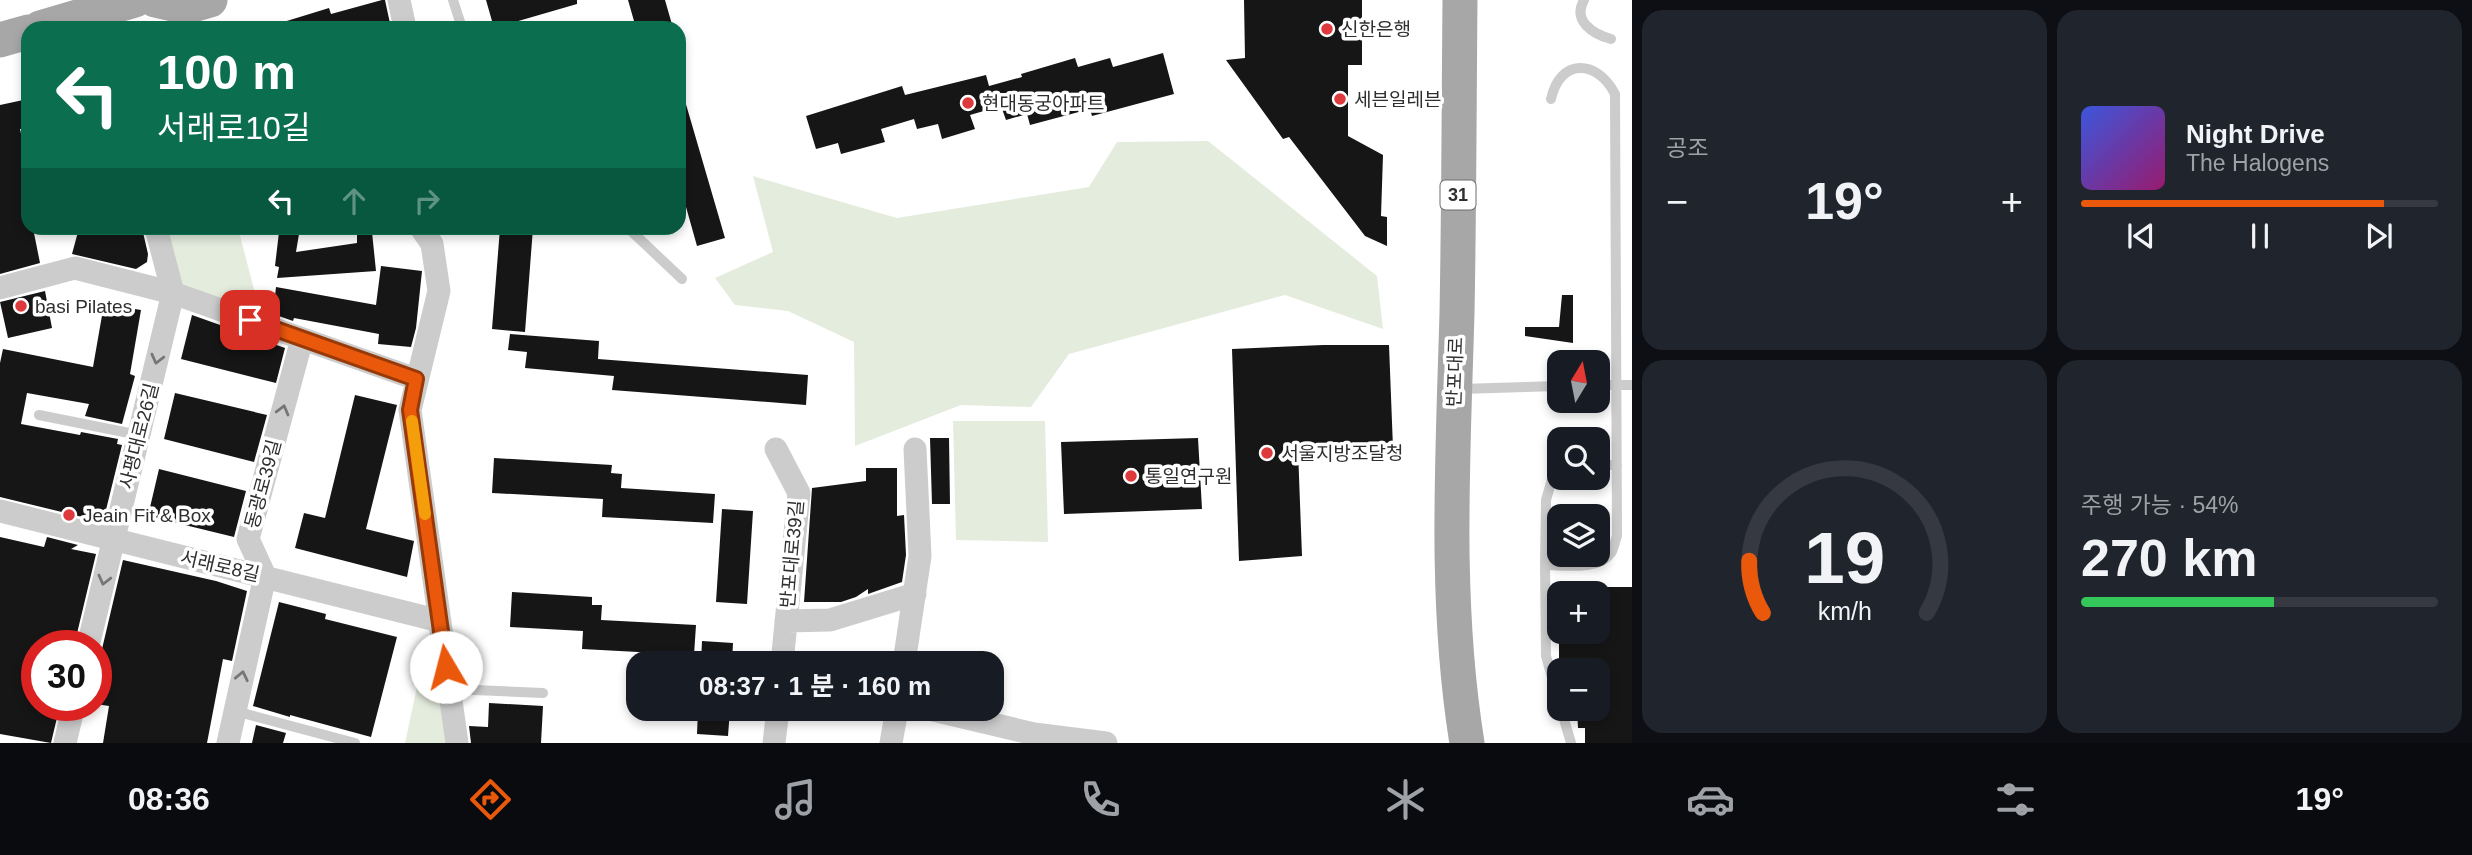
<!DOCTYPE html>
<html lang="ko">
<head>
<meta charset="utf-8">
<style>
  body { margin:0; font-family:Helvetica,"Noto Sans KR",sans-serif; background:#20242c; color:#f1f3f6; height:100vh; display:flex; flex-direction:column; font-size:26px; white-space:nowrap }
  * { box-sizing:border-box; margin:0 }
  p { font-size:23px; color:#9ea1a6 }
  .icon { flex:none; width:38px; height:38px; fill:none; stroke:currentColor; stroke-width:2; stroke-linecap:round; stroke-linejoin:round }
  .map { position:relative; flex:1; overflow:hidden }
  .panel { display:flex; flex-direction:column; gap:10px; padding:10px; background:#0d0f14; width:840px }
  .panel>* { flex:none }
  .guide { position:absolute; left:21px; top:21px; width:665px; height:214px; border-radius:21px; box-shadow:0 4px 10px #0003; background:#0b6e4f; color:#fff; overflow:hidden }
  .needle { width:46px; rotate:10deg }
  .controls { position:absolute; left:1547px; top:350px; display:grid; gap:14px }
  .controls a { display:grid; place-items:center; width:63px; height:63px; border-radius:14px; background:#171b24; box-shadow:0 4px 10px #0003; font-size:35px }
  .speed { position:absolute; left:21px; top:630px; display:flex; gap:14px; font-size:35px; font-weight:700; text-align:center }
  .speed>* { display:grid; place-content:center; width:91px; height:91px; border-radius:50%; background:#171b24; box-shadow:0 4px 10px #0003; line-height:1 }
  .speed .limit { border:10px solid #d22; background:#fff; color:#111 }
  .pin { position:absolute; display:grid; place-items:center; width:60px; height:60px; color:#fff; margin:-30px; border-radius:14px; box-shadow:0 4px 10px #0006 }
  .me { position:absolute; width:77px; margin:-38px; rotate:352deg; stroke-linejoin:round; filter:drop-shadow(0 0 5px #0008) }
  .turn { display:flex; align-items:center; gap:24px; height:147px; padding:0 21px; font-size:32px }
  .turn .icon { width:91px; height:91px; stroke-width:2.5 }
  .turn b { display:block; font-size:49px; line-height:60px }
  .lanes { display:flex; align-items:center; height:66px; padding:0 21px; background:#0003; justify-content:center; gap:35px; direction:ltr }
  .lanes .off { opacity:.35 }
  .big { font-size:52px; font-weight:700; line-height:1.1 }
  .panel .widget { flex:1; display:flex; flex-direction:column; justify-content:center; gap:10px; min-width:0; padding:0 24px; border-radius:21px; background:#20242c }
  .panel .dial { align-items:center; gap:0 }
  .dial svg { height:182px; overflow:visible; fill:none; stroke:#363941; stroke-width:7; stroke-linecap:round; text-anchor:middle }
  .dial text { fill:#f1f3f6; stroke:none }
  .song { display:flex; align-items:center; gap:21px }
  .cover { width:84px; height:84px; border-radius:10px; background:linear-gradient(135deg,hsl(230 70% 55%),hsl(320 70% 35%)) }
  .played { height:7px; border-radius:4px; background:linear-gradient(90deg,#ea580c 85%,#363941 85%) }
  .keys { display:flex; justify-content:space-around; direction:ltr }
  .heat { display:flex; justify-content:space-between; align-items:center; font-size:38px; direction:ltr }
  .charge { height:10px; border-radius:5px; background:linear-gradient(90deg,#34c759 54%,#363941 0) }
  .panel .tiles { flex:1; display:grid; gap:10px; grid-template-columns:repeat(2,1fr) }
  .trip { position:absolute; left:626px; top:651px; width:378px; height:70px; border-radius:21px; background:#171b24; box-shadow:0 4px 10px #0003; font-weight:700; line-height:70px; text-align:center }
  .tab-bar { display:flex; height:112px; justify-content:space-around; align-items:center; background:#090b0e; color:#9ea1a6 }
  .tab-bar .icon { width:49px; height:49px }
  .tab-bar .active { color:#ea580c }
  .tab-bar b { font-size:32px; color:#f1f3f6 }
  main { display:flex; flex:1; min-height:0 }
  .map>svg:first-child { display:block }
  .green { fill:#e4ecde }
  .building { fill:#161616 }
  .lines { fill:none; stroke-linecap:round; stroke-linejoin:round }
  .service { stroke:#ccc; stroke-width:10 }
  .minor { stroke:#ccc; stroke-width:23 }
  .primary { stroke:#a7a7a7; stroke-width:35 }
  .oneway { stroke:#767676 }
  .route-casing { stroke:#983908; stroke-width:18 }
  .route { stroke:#ea580c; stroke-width:12 }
  .slow { stroke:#f59e0b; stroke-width:12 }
  .poi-dot { fill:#de393d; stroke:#fff; stroke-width:2.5 }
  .labels { text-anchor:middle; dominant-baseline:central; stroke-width:7; stroke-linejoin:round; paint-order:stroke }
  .shield { fill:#fff; stroke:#6d6d6d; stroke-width:2 }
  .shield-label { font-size:18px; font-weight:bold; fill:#2f2f2f }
  .poi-label { font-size:19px; fill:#2f2f2f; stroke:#fff; text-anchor:start }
  .street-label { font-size:19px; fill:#2f2f2f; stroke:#fff }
</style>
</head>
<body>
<main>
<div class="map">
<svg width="1632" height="743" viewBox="0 0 1632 743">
  <rect width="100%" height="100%" fill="#fff"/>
  <path class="green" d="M1208,141L1377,276L1383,329L1285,295L1069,354L1031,407L961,405L855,446L854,342L788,311L735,305L715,278L773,252L753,176L897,218L1089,187L1117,142Z
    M165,228H238L261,316L180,286Z
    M953,421H1045L1048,542L956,540Z
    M438,684L450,743H405L417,687Z"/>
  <path class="building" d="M382,0H385L391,28H277V24L329,8L331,14Z
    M486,0H577V4L494,28Z
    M628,0H665L673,28H636Z
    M1244,0H1362V65H1348V136L1383,155L1381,216L1387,217V246L1365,236L1289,137L1283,139L1226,60L1245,58Z
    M1163,53L1174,94L1092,116L1090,109L1030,125L1027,114L1006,120L1001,106L970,115L975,129L942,139L938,124L917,129L914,119L881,129L885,142L841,154L838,143L816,149L806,116L902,86L905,95L986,75L989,86L1022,77L1021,74L1075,58L1078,67L1110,58L1113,67Z
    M683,94L725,238L697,246L679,182V95Z
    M28,99V128L20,129L28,166V228H33L40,263L0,274V105Z
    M79,228H142L148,254L147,262L136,269L72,254Z
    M500,228H533L525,332L492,329Z
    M279,232L299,234L296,252L357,243V233L372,232L376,271L277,278L279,267L275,266Z
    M381,266L422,271L416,328L411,347L378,344L379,334L294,318L293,321L273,314L276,287L376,305Z
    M45,291L52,328L8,338L0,302Z
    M1562,295H1573V343L1525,336V327H1559Z
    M104,304L141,310L130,374L135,376L122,424L85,416L89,404L27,393L21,424L80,435L81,432L118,439L117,444L122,445L103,522L0,497V363L3,349L93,367Z
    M192,315L285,348L276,383L181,359Z
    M510,334L599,341L598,359L808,375L806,405L612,390L614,376L525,368L527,352L508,350Z
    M1323,345H1389L1393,448L1298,450L1302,556L1239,561L1232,349Z
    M175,393L267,415L254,462L164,439Z
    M355,395L397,405L366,529L414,541L407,577L295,548L304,513L325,518Z
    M930,438H949L950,504H932Z
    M1198,438L1202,509L1064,514L1061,442Z
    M494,458L612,465L611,473L622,474L621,488L715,494L713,523L602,517L603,499L492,493Z
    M866,468H897V516L904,515L906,555L902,582L868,594V589L856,597L841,602H804L812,488L866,481Z
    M159,469L246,491L234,537L148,516Z
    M722,509L753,511L747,604L716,602Z
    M0,537L44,547L47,537L78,545L71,549L96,554L74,646H37V705H60L51,743L0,734Z
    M123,560L216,581L247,591L232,661L223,659L207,743H103L109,706L96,704V657L102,649Z
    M1598,587H1632V743H1585V728H1578L1577,709H1598V670H1559V632H1598Z
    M512,592L592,597V605H602L601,620L696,625L694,655L582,649L583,631L510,627Z
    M279,602L326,614L325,619L397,637L371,737L290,715V717L253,706Z
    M702,641L733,643L732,663H701Z
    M489,703L543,706L541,743H471L469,726L488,727Z
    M698,709H730L728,736L697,734Z
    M256,725L286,733L283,743H252Z"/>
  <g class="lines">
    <path class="service" d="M453,0L462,28
      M1584,0C1572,21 1593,34 1611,39
      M628,228L682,279
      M1598,385H1632
      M1461,389L1559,386
      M39,415L139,435
      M1598,465H1617
      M1559,471L1553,476L1546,500L1545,565L1546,656L1559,703
      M1545,565C1564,565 1598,571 1611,553C1614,549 1615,541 1617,536L1615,94C1597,59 1560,58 1551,99
      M450,689L543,693
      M1561,709L1571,743
      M235,711L355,743"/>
    <path class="minor" d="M399,0L405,28
      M421,228L432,244L439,291L410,410L457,743
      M0,288L75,268L173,293L416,379
      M776,449L799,493L782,663
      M0,511L440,621
      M786,621L830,620L915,594
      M88,646L173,293L156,228
      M904,663L920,556L915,449
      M929,709L1034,734L1106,743
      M65,743L74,705
      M228,743L265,576L248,539L302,339
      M774,743L778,709
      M891,743L897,709"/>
    <path class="primary" d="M155,0L186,7L210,0
      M1460,0C1459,104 1459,209 1457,313C1453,457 1444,601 1467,743
      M40,28L135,0
      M0,40L28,32"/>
  </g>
  <defs><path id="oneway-chevron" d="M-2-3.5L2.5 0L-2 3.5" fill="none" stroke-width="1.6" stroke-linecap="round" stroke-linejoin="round" transform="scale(1.75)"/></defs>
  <g class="oneway">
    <use href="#oneway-chevron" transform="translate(157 359) rotate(104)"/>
    <use href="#oneway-chevron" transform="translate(283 410) rotate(-75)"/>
    <use href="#oneway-chevron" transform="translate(104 580) rotate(104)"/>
    <use href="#oneway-chevron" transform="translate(242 676) rotate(-78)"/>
  </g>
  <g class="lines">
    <defs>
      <path id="route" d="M250,320L416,379L410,410L446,667"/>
    </defs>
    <use href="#route" class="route-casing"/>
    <use href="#route" class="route"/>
    <path class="slow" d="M412,421L425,514"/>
  </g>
  <g class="poi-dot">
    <circle cx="1327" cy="29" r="7"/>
    <circle cx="1340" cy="99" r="7"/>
    <circle cx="968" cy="103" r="7"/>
    <circle cx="21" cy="306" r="7"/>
    <circle cx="1267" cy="453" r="7"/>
    <circle cx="1131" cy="476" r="7"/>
    <circle cx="69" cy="515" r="7"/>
  </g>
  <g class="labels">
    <rect class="shield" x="1440.5" y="180.5" width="35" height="29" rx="5"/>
    <g class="shield-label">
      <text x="1458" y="195">31</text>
    </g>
    <g class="poi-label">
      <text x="1341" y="29">신한은행</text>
      <text x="1354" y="99">세븐일레븐</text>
      <text x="982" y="103">현대동궁아파트</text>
      <text x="35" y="306">basi Pilates</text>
      <text x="1281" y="453">서울지방조달청</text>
      <text x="1145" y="476">통일연구원</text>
      <text x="83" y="515">Jeain Fit &amp; Box</text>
    </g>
    <g class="street-label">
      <text transform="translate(1455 372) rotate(-88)">반포대로</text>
      <text transform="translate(139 436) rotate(-76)">사평대로26길</text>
      <text transform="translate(263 484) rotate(-75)">동광로39길</text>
      <text transform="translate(792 554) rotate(-85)">반포대로39길</text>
      <text transform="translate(220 566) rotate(13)">서래로8길</text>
    </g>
  </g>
</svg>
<div class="controls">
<a><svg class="needle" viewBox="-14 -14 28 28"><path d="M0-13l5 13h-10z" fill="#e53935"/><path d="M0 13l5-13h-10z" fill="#9ea1a6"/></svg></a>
<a><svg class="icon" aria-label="search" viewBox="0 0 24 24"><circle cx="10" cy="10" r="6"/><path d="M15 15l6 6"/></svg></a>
<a><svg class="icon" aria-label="layers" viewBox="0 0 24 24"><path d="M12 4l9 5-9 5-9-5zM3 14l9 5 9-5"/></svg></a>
<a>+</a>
<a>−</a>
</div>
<div class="speed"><div class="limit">30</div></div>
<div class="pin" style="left:250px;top:320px;background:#d93025"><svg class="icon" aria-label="arrive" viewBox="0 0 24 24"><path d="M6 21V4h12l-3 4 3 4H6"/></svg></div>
<svg class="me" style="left:446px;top:667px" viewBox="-20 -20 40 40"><circle r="19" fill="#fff"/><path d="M0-13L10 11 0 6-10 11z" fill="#ea580c"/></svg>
<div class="trip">08:37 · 1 분 · 160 m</div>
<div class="guide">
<div class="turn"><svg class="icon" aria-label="left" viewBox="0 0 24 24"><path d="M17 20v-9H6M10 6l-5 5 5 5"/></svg><div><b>100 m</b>서래로10길</div></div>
<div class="lanes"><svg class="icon" aria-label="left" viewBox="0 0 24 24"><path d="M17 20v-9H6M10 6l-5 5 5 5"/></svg><svg class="icon off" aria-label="ahead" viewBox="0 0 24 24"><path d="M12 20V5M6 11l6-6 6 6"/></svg><svg class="icon off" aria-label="right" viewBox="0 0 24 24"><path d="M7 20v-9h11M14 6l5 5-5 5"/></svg></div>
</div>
</div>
<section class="panel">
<div class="tiles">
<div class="widget"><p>공조</p>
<div class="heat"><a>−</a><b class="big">19°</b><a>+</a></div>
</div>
<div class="widget">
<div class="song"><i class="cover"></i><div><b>Night Drive</b><p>The Halogens</p></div></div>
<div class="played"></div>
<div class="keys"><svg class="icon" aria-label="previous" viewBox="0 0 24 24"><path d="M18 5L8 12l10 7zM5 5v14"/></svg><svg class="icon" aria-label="pause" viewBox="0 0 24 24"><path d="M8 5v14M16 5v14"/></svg><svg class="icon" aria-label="next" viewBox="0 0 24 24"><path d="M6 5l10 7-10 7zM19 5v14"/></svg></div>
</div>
<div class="widget dial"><svg viewBox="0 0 100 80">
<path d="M14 69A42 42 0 1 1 86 69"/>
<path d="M14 69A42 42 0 0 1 8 46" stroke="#ea580c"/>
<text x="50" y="56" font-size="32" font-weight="700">19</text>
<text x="50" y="72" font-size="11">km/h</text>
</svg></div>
<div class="widget"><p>주행 가능 · 54%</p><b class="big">270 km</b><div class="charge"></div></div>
</div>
</section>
</main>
<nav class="tab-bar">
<b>08:36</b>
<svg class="icon active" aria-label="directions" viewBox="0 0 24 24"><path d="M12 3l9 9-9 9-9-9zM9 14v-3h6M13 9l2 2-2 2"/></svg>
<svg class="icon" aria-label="music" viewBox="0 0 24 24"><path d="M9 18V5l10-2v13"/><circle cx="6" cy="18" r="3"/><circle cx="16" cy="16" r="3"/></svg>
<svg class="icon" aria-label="phone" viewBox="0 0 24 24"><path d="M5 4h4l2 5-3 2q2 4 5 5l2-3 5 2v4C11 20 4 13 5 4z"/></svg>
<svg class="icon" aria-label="climate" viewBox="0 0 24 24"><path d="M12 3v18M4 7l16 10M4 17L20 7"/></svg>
<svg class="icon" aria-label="car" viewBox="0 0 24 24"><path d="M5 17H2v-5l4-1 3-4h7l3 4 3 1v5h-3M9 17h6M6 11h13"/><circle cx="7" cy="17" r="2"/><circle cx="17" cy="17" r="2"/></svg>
<svg class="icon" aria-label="filters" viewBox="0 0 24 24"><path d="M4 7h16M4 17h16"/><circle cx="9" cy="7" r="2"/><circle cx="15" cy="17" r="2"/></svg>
<b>19°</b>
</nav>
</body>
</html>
